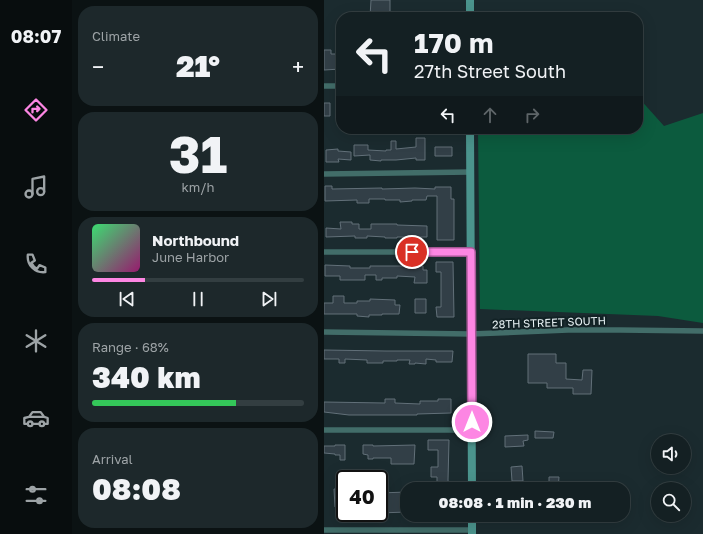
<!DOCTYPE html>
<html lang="en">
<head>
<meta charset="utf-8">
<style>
  body { margin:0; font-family:"Golos Text",sans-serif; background:#1d282b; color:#f1f3f6; height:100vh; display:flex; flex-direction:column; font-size:15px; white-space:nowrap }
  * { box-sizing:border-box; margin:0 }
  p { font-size:13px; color:#9da3a6 }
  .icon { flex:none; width:22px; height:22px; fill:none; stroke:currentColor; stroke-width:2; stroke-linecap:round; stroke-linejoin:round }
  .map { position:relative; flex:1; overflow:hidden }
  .panel { display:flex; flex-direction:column; gap:6px; padding:6px; background:#0b1213; width:252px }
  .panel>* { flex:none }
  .top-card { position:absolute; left:12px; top:12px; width:307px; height:122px; border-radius:16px; box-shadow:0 4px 16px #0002,0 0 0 1px #333e41; background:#142023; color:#f1f3f6; overflow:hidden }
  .controls { position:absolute; left:327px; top:434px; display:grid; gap:8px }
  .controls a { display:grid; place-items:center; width:40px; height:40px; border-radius:50%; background:#142023; box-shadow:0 4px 16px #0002,0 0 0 1px #333e41; font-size:20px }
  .speed { position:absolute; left:12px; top:470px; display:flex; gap:8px; font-size:20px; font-weight:700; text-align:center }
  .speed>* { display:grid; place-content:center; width:52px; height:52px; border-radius:50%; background:#142023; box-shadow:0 4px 16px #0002,0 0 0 1px #333e41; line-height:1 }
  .speed .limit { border:2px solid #111; border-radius:6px; background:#fff; color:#111 }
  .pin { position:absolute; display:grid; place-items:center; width:34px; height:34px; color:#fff; margin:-17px; border:2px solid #fff; border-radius:50%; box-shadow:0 1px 4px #0007 }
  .me { position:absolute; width:44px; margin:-22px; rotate:0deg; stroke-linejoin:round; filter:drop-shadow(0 0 3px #0008) }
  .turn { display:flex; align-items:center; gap:14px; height:84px; padding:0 12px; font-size:18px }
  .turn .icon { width:52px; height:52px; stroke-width:2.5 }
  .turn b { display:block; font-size:28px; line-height:34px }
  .lanes { display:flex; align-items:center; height:38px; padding:0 12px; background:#0003; justify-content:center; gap:20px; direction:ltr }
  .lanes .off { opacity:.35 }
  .big { font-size:30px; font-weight:800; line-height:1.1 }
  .panel .tile { flex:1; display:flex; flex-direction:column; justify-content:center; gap:6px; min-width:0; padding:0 14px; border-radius:16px; background:#1d282b }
  .panel .dial { align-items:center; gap:0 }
  .dial b { font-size:52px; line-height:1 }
  .song { display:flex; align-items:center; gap:12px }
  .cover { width:48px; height:48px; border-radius:6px; background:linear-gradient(135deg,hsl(140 70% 55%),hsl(320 70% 35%)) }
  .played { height:4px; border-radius:2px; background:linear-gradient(90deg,#fd86e3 25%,#333e41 25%) }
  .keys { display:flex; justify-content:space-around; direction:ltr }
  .heat { display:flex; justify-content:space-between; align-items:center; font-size:22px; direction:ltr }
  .charge { height:6px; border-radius:3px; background:linear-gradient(90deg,#34c759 68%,#333e41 0) }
  .trip { position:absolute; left:76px; top:482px; width:230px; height:40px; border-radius:16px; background:#142023; box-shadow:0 4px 16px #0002,0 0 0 1px #333e41; font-weight:800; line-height:40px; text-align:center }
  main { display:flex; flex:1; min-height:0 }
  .tab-bar { display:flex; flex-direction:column; width:72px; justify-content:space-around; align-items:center; background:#080d0e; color:#9da3a6 }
  .tab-bar .icon { width:28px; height:28px }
  .tab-bar .active { color:#fd86e3 }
  .tab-bar b { font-size:18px; color:#f1f3f6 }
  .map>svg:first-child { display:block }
  .green { fill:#0c5b3e }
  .building { fill:#323f47; stroke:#627079 }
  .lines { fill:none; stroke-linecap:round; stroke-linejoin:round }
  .street { stroke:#426d69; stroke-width:5.5 }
  .secondary { stroke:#4b948d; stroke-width:8 }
  .route-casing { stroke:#a45794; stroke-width:10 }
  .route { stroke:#fd86e3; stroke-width:7 }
  .labels { text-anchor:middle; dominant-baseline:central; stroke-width:4; stroke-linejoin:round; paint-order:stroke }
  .street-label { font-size:11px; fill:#eaf4f6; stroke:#122225 }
</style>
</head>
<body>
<main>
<nav class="tab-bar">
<b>08:07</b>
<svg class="icon active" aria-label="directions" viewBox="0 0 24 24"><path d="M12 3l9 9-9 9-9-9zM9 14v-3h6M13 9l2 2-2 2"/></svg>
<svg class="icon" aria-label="music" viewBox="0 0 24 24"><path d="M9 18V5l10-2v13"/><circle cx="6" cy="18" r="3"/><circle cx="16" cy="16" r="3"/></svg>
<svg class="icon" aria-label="phone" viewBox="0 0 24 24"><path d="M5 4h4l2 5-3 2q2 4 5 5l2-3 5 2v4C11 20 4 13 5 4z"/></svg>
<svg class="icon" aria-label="climate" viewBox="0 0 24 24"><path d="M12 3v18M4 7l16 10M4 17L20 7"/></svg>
<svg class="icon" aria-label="car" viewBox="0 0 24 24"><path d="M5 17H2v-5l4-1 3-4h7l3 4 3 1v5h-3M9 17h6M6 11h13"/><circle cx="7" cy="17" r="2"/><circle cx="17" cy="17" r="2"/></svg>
<svg class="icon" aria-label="filters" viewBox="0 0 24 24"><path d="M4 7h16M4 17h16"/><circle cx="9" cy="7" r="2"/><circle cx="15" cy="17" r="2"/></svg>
</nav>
<section class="panel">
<div class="tile"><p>Climate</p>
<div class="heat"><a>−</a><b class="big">21°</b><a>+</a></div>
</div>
<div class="tile dial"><b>31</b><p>km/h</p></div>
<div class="tile">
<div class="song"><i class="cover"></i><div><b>Northbound</b><p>June Harbor</p></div></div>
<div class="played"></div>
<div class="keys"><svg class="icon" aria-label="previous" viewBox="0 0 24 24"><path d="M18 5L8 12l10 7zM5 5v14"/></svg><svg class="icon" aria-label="pause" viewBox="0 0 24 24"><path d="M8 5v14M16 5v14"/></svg><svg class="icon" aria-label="next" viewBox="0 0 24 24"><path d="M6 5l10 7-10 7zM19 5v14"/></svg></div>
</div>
<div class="tile"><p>Range · 68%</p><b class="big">340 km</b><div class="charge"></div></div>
<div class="tile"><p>Arrival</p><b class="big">08:08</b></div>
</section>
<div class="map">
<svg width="379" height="534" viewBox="0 0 379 534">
  <rect width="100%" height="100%" fill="#1b2b2f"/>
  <path class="green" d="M314,97L340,126L379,113V323L334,316L156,309L154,129H314Z"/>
  <path class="building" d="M47,0H66V17H46Z
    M0,50H7V54H17V69L0,70Z
    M0,103H6V116H0Z
    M92,138H101V160H92V158L72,160H57V161L46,160V155L30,156V145H44V150L62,151V150H67V141H72V149L92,147Z
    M111,147H128V156H111Z
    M14,149V151L27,152V160L14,159L15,162H2V150Z
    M1,186H8V189L58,188V189L91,188L111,189V187H127V199H130V240H113V196H103L102,200H88V201L76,202V200H61V199H45V203H33V200L1,201Z
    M16,222H28V224H35V229H47V224H73V225L103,226V237H73V238H61V237L43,236V238H31V236L2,237V228L17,229Z
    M112,262H129L130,317H113L112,307H117V272H112Z
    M1,265L26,266V268H46V266H99V270H103V283H90L91,277L73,276V278H58V280H52V275H41V280H16V276H1Z
    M9,296H20V303H33V301H46V299L71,300V305H76L75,314H58V315H45V317L33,316V314H0V303H9Z
    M91,299H102V313H91Z
    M0,350L62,351H129L128,362H112V360L102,359V364L91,363V364H85L86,360H73V361H59V363H43V360L21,359V363H15V359H0Z
    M204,354H232V363H242V379L258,380L259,370H268L267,394H249V388H223V383H204Z
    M61,399H71V403L96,404V401H114V399H127V413L93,414V415H25L0,412V402L61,403Z
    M211,431L230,432L229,438H211Z
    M204,435V440L199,441L200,446L181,447V436Z
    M104,440H125L124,480L125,489H113V477H107V467H114V450H104Z
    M11,445H21V460H16V455H11V454L0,453V446H11Z
    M39,445H49V446L91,445L90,464H67V458H49V459H44V455L39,454Z
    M198,466L199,481H188L187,467Z
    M225,477H235L234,489H225Z
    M10,489H21V506L11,507Z
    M83,492V512L55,513V493Z"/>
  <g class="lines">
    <path class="street" d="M0,86H17
      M0,174L147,172
      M0,252H147
      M0,332L147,334L244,330H296L379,331
      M0,430H148
      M0,530H148"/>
    <path class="secondary" d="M146,0V17
      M146,129L148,489
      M148,515V534"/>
  </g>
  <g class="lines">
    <defs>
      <path id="route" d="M88,252H147L148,422"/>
    </defs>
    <use href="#route" class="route-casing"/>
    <use href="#route" class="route"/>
  </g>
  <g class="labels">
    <g class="street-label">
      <text transform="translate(225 322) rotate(-2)">28TH STREET SOUTH</text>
    </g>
  </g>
</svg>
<div class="controls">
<a><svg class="icon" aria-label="sound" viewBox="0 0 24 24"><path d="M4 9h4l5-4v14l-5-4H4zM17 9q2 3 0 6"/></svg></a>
<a><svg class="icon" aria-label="search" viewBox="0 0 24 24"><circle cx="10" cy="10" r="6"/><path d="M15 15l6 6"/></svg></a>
</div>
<div class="speed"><div class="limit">40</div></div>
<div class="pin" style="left:88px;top:252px;background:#d93025"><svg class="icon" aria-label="arrive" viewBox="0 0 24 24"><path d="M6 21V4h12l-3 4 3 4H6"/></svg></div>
<svg class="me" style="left:148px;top:422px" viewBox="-20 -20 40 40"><circle r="17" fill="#fd86e3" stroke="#fff" stroke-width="3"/><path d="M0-11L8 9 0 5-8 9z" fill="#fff"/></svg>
<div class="trip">08:08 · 1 min · 230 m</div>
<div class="top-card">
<div class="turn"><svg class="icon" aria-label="left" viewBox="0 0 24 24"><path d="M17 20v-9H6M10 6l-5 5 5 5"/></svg><div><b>170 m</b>27th Street South</div></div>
<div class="lanes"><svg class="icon" aria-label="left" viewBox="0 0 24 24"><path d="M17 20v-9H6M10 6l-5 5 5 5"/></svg><svg class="icon off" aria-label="ahead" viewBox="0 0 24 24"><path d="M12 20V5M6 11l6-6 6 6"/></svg><svg class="icon off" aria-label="right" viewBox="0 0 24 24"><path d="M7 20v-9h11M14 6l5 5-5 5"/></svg></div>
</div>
</div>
</main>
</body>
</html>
